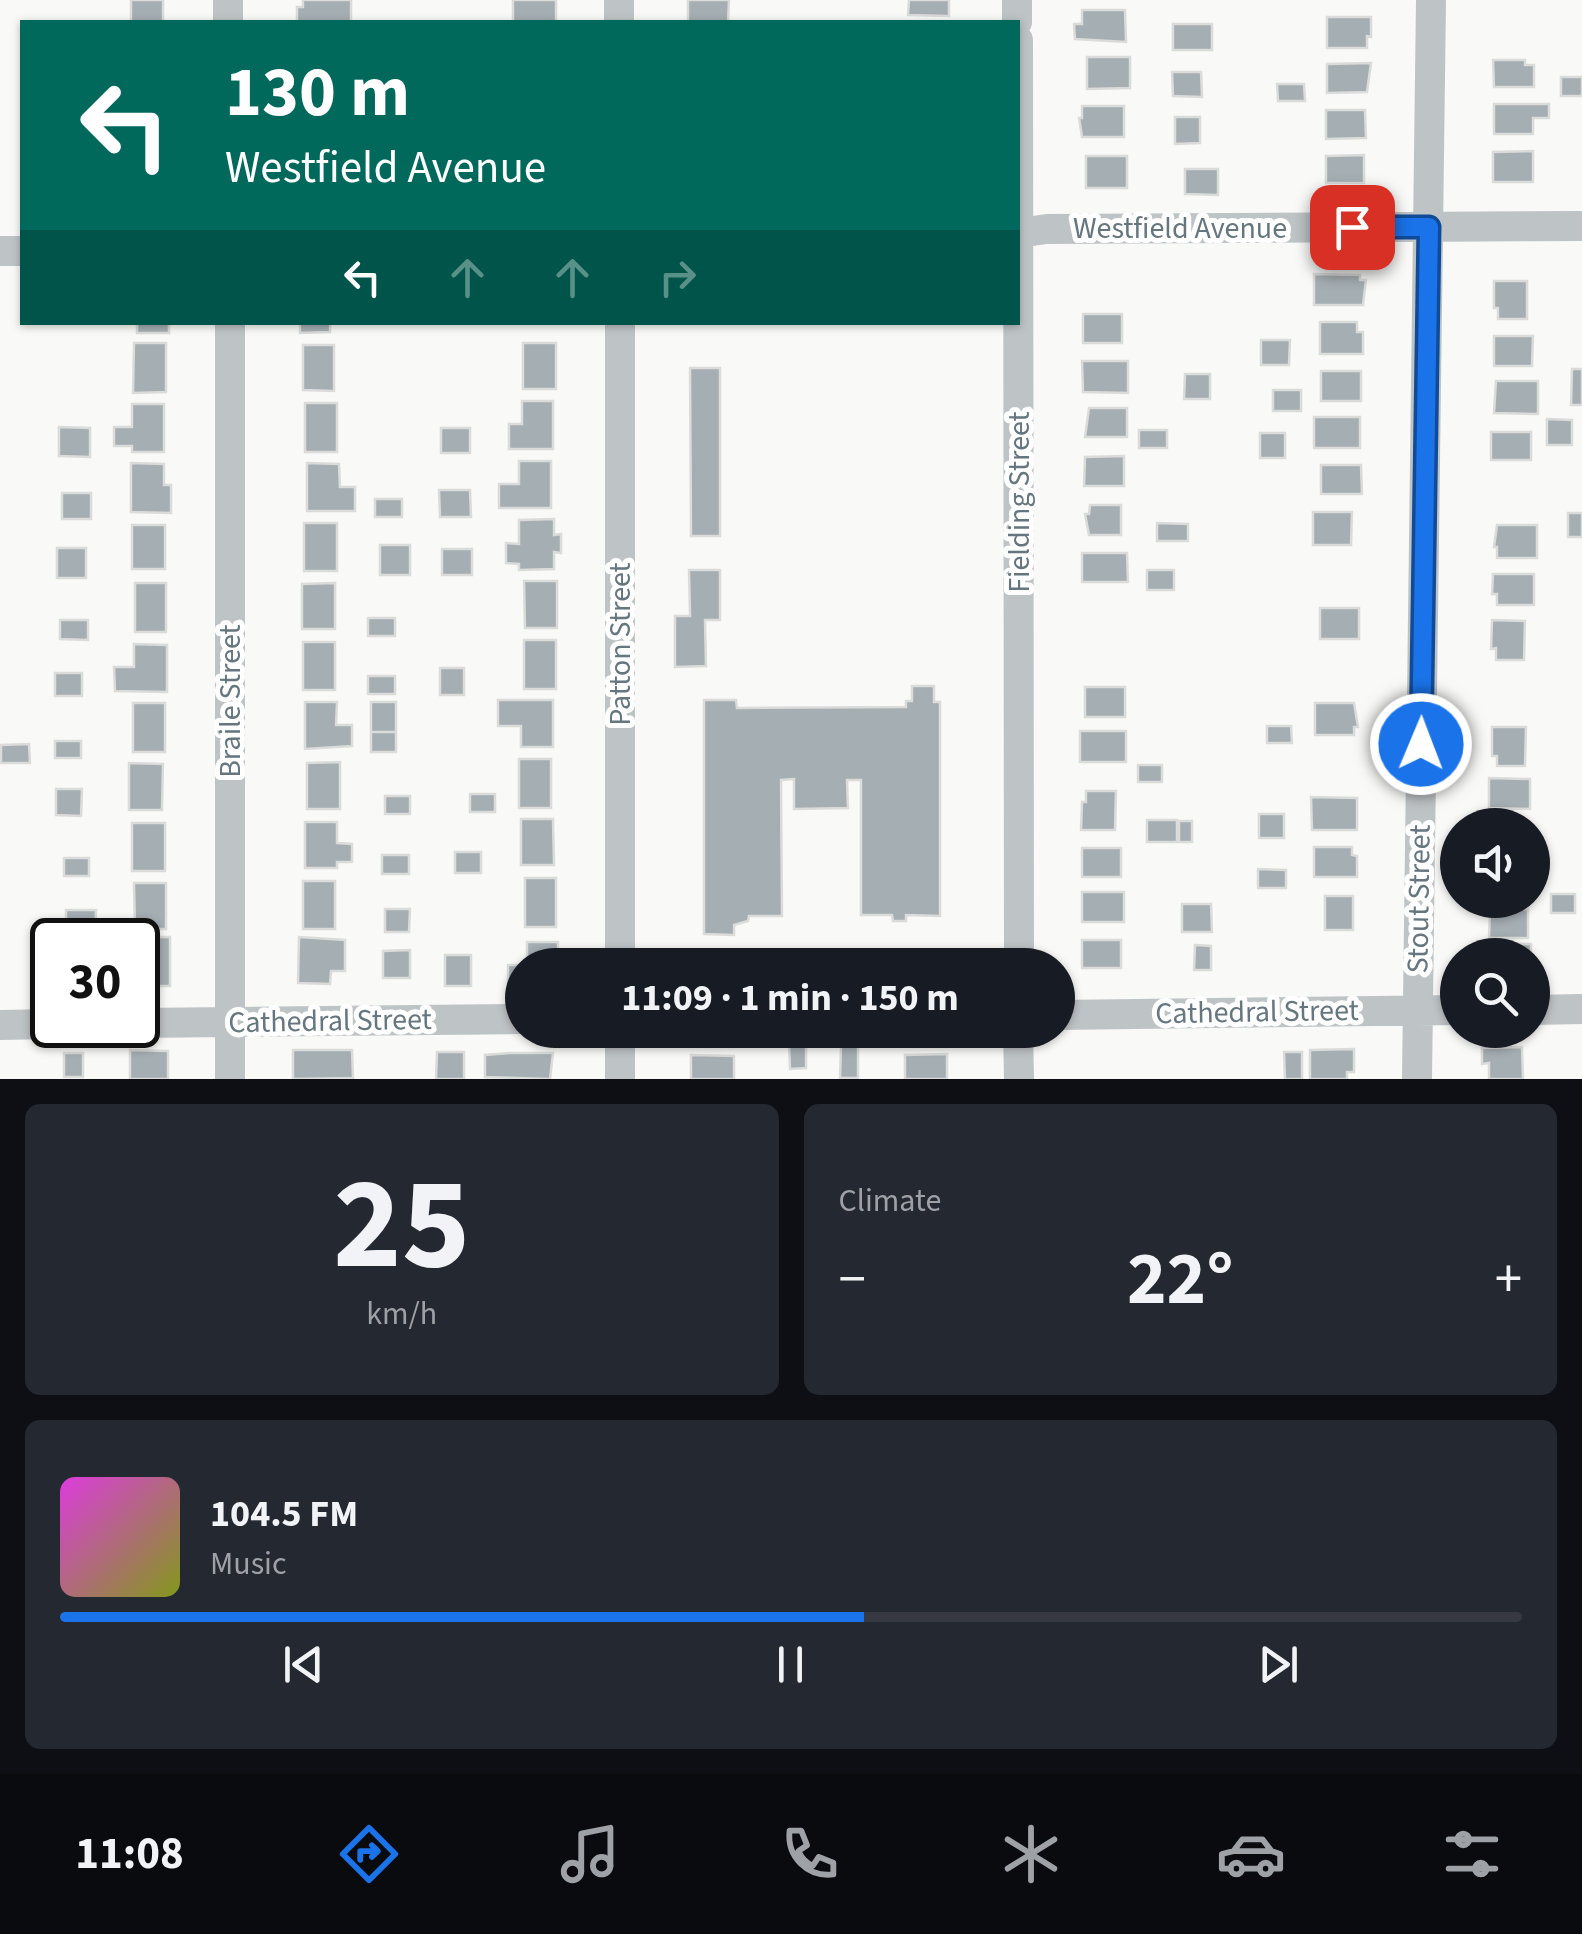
<!DOCTYPE html>
<html lang="en">
<head>
<meta charset="utf-8">
<style>
  body { margin:0; font-family:"Source Sans 3",sans-serif; background:#242831; color:#f1f3f6; height:100vh; display:flex; flex-direction:column; font-size:38px; white-space:nowrap }
  * { box-sizing:border-box; margin:0 }
  p { font-size:32px; color:#9ea1a6 }
  .icon { flex:none; width:55px; height:55px; fill:none; stroke:currentColor; stroke-width:2; stroke-linecap:round; stroke-linejoin:round }
  .map { position:relative; height:1079px; overflow:hidden }
  .sheet { display:flex; flex-direction:column; gap:25px; padding:25px; background:#0d0f14; flex:1 }
  .sheet>* { flex:none }
  .banner { position:absolute; left:20px; top:20px; width:1000px; height:305px; border-radius:0px; box-shadow:0 2px 8px #0004; background:#00695c; color:#fff; overflow:hidden }
  .tools { position:absolute; left:1440px; top:808px; display:grid; gap:20px }
  .tools a { display:grid; place-items:center; width:110px; height:110px; border-radius:50%; background:#171b24; box-shadow:0 2px 8px #0004; font-size:50px }
  .speed { position:absolute; left:30px; top:918px; display:flex; gap:20px; font-size:50px; font-weight:700; text-align:center }
  .speed>* { display:grid; place-content:center; width:130px; height:130px; border-radius:50%; background:#171b24; box-shadow:0 2px 8px #0004; line-height:1 }
  .speed .limit { border:5px solid #111; border-radius:15px; background:#fff; color:#111 }
  .pin { position:absolute; display:grid; place-items:center; width:85px; height:85px; color:#fff; margin:-42px; border-radius:20px; box-shadow:0 5px 15px #0006 }
  .me { position:absolute; width:110px; margin:-55px; rotate:1deg; stroke-linejoin:round; filter:drop-shadow(0 0 8px #0008) }
  .turn { display:flex; align-items:center; gap:35px; height:210px; padding:0 40px; font-size:45px }
  .turn .icon { width:130px; height:130px; stroke-width:2.5 }
  .turn b { display:block; font-size:70px; line-height:85px }
  .lanes { display:flex; align-items:center; height:95px; padding:0 40px; background:#0003; justify-content:center; gap:50px; direction:ltr }
  .lanes .off { opacity:.35 }
  .big { font-size:75px; font-weight:700; line-height:1.1 }
  .sheet .tile { flex:1; display:flex; flex-direction:column; justify-content:center; gap:15px; min-width:0; padding:0 35px; border-radius:15px; background:#242831 }
  .sheet .dial { align-items:center; gap:0 }
  .dial b { font-size:130px; line-height:1 }
  .song { display:flex; align-items:center; gap:30px }
  .cover { width:120px; height:120px; border-radius:15px; background:linear-gradient(135deg,hsl(300 70% 55%),hsl(70 70% 35%)) }
  .played { height:10px; border-radius:5px; background:linear-gradient(90deg,#1a73e8 55%,#363941 55%) }
  .keys { display:flex; justify-content:space-around; direction:ltr }
  .heat { display:flex; justify-content:space-between; align-items:center; font-size:55px; direction:ltr }
  .sheet .tiles { flex:1; display:grid; gap:25px; grid-template-columns:1fr 1fr }
  .tile:last-child { grid-column:span 2 }
  .trip { position:absolute; left:505px; top:948px; width:570px; height:100px; border-radius:50px; background:#171b24; box-shadow:0 2px 8px #0004; font-weight:700; line-height:100px; text-align:center }
  .dock { display:flex; height:160px; justify-content:space-around; align-items:center; background:#090b0e; color:#9ea1a6 }
  .dock .icon { width:70px; height:70px }
  .dock .active { color:#1a73e8 }
  .dock b { font-size:45px; color:#f1f3f6 }
  .map>svg:first-child { display:block }
  .building { fill:#a5aeb3; stroke:#dbdbd9; stroke-width:2.5 }
  .lines { fill:none; stroke-linecap:round; stroke-linejoin:round }
  .minor { stroke:#bec3c6; stroke-width:30 }
  .route-casing { stroke:#114b97; stroke-width:25 }
  .route { stroke:#1a73e8; stroke-width:18 }
  .labels { text-anchor:middle; dominant-baseline:central; stroke-width:10; stroke-linejoin:round; paint-order:stroke }
  .street-label { font-size:30px; fill:#66767f; stroke:#fff }
</style>
</head>
<body>
<div class="map">
<svg width="1582" height="1079" viewBox="0 0 1582 1079">
  <rect width="100%" height="100%" fill="#f9f9f7"/>
  <path class="building" d="M131,0H163V22H131Z
    M303,0H351V22H297V7H303Z
    M513,0H556V22H513Z
    M688,0H729L728,22H688Z
    M909,0H949V16L908,15Z
    M1082,10H1125L1126,42L1075,39L1074,24H1082Z
    M1327,17H1371V37L1367,36V48H1327Z
    M1173,24H1212V50H1173Z
    M1087,57H1130V88L1087,89Z
    M1493,60H1525V65H1534V87H1494Z
    M1371,63L1367,92L1327,93V64Z
    M1172,72H1201L1202,97L1173,96Z
    M1561,77H1582V96H1561Z
    M1277,84H1304L1305,101H1278Z
    M1494,104H1549V118H1533V134H1494Z
    M1082,106H1124V137H1082L1079,118H1082Z
    M1326,110H1365L1366,138L1326,139Z
    M1175,117H1200V143L1175,144Z
    M1533,151V182H1493V152Z
    M1364,155V183H1326V156Z
    M1086,156H1127V188H1086Z
    M1185,169H1218V195L1185,194Z
    M1314,274L1360,275V280H1366L1363,305H1314Z
    M1494,281H1527V319H1498V308H1494Z
    M1083,314H1122V343H1083Z
    M137,322H169V333H137Z
    M300,322H330V332L300,333Z
    M1320,322H1357V332H1363V354H1320Z
    M1494,336H1533L1532,366H1494Z
    M1261,340H1290L1289,365H1261Z
    M134,343H166V392L133,393Z
    M523,343H556V389H523Z
    M303,345H334V391L303,390Z
    M1082,361H1128V393L1083,392Z
    M690,368H720V536H691Z
    M1572,369H1582V405H1571Z
    M1321,371H1361V401H1321Z
    M1185,374H1210V399H1184Z
    M1496,381H1538V414L1494,413Z
    M1273,390H1301V411H1273Z
    M522,401H553V449H509V424H522Z
    M305,403H337V452H305Z
    M132,404H164V452H132V446H114V427H132Z
    M1089,408H1127V437H1085Z
    M1314,417H1360V448H1314Z
    M1547,419L1572,420V445H1547Z
    M59,427L90,428V457L59,456Z
    M441,428H470V453H441Z
    M1139,430H1167V448H1139Z
    M1491,432H1531V460H1491Z
    M1260,433H1285V458H1260Z
    M1124,456V486H1084L1085,457Z
    M519,461H551V508H499V484H519Z
    M131,463L164,464V485H171V513L131,512Z
    M307,463L339,464L340,487H355V511H307Z
    M1321,465H1361L1362,494H1321Z
    M439,490H470L471,517H440Z
    M62,493H91V519H62Z
    M375,499H402V517H375Z
    M1090,505H1121V535H1089L1085,514H1089Z
    M1313,512H1352L1351,545H1313Z
    M1568,513H1582V537H1568Z
    M554,519V535L561,534V553L554,552V569L519,570V564L506,563V543L519,544V520Z
    M304,523H337V571H304Z
    M1157,523L1188,524V541H1157Z
    M132,525H165V569H132Z
    M1497,525H1537V558H1497V547H1494Z
    M380,545H410V575H380Z
    M57,548H86V578H57Z
    M442,549H472V575H442Z
    M1082,553H1127L1128,582H1082Z
    M689,570H720V620H705L706,666L675,667V616H690Z
    M1147,570H1174V590H1147Z
    M1493,574H1534V605H1497V594H1492Z
    M524,581H557V628H525Z
    M135,583H166V632H135Z
    M335,583V629H302V584Z
    M1320,608H1359V639H1320Z
    M368,618H395V636H368Z
    M60,620H88V640L60,639Z
    M1492,620L1525,621L1524,660H1496V648L1491,649Z
    M524,640H556V689H524Z
    M303,642H335V690H303Z
    M134,644L167,645V692L115,691L114,667H134Z
    M440,668H464V695H440Z
    M55,673H82V696H55Z
    M368,676H395V694H368Z
    M912,686H934V702H940V916L906,915V921H893L892,915H861V780H847L848,808L794,809V779L781,780L782,916H749L748,921L734,925V935L704,934V700H736L737,708L906,707V701H912Z
    M1085,687H1125V717H1085Z
    M498,700H553V747H521V726H498Z
    M305,702H337L336,725H352V746L305,749Z
    M371,702H396V732H371Z
    M133,703H165V752H133Z
    M1315,703H1354L1358,727H1354V735H1315Z
    M1267,726H1291L1292,743H1267Z
    M1492,727H1526L1525,766H1497V756H1492Z
    M1080,731H1126V762H1080Z
    M371,732H396V752H371Z
    M55,741H81V758H55Z
    M29,744L30,763H1V745Z
    M519,759H551V808H519Z
    M340,762V809H307V763Z
    M129,763L163,764L162,810H129Z
    M1138,765H1162V782H1138Z
    M1489,778L1530,779V809L1489,808Z
    M56,789H82L81,816L56,815Z
    M1086,791H1116L1115,830H1081L1082,802H1086Z
    M470,794H495V812H470Z
    M385,796H410V814H385Z
    M1311,797L1357,798V830H1312Z
    M1259,814H1284V838H1259Z
    M521,819H553L554,865H521Z
    M1147,820H1177V842H1147Z
    M1179,821H1192V842H1179Z
    M305,822H337V843L352,844V862H337V868H305Z
    M132,823H165V871H132Z
    M1314,847H1352V855L1357,856V877H1314Z
    M1082,848H1121V877H1082Z
    M455,852H481V873H455Z
    M382,855H409V874H382Z
    M64,858H89V876H64Z
    M1258,869L1286,870V888H1258Z
    M525,878H556V927H525Z
    M303,881H335V929H303Z
    M134,883H166V929H135Z
    M1082,892H1124V922H1082Z
    M1551,894H1575V913H1551Z
    M1325,896H1353V930H1325Z
    M1182,904H1211L1212,932H1182Z
    M385,909H410L409,932H385Z
    M1490,909H1528V938H1489Z
    M66,910H96L95,936H66Z
    M137,937H170V986H138Z
    M299,937L345,940V971H331L330,984L298,983Z
    M1082,940H1121V968H1082Z
    M527,942H558V965H527Z
    M1490,944H1531V955H1490Z
    M1195,945L1211,946V970H1194Z
    M410,950V978H383V951Z
    M445,955H471V986H445Z
    M508,965H522V990H508Z
    M806,1044V1068L790,1069L789,1045Z
    M841,1046H858V1078H840Z
    M1522,1047L1523,1079H1489V1063L1482,1064V1048Z
    M1354,1049V1072H1347V1079H1310V1050Z
    M130,1050L168,1051V1079H130Z
    M293,1050H352L353,1078L293,1079Z
    M437,1052H464V1079H436Z
    M1284,1052H1302V1079H1285Z
    M64,1053H83V1077H64Z
    M510,1053H553L550,1079L485,1077V1055Z
    M947,1054V1079H905V1055Z
    M691,1055L734,1056V1079H691Z"/>
  <g class="lines">
    <path class="minor" d="M228,0V22
      M619,0V22
      M1017,0V22
      M1018,40L1019,965
      M1018,233L1047,229L1582,226
      M0,251H22
      M230,322V1079
      M620,322V965
      M1532,1010L1582,1009
      M1058,1015L1458,1010
      M138,1023L522,1019
      M0,1025L52,1024
      M620,1030V1079
      M1018,1030L1019,1079
      M1417,1079L1431,0"/>
  </g>
  <g class="lines">
    <defs>
      <path id="route" d="M1352,227H1429L1421,744"/>
    </defs>
    <use href="#route" class="route-casing"/>
    <use href="#route" class="route"/>
  </g>
  <g class="labels">
    <g class="street-label">
      <text x="1180" y="228">Westfield Avenue</text>
      <text transform="translate(1019 502) rotate(-90)">Fielding Street</text>
      <text transform="translate(620 644) rotate(-90)">Patton Street</text>
      <text transform="translate(230 701) rotate(-90)">Braile Street</text>
      <text transform="translate(1419 899) rotate(-89)">Stout Street</text>
      <text transform="translate(1257 1012) rotate(-1)">Cathedral Street</text>
      <text transform="translate(330 1021) rotate(-1)">Cathedral Street</text>
    </g>
  </g>
</svg>
<div class="tools">
<a><svg class="icon" aria-label="sound" viewBox="0 0 24 24"><path d="M4 9h4l5-4v14l-5-4H4zM17 9q2 3 0 6"/></svg></a>
<a><svg class="icon" aria-label="search" viewBox="0 0 24 24"><circle cx="10" cy="10" r="6"/><path d="M15 15l6 6"/></svg></a>
</div>
<div class="speed"><div class="limit">30</div></div>
<div class="pin" style="left:1352px;top:227px;background:#d93025"><svg class="icon" aria-label="arrive" viewBox="0 0 24 24"><path d="M6 21V4h12l-3 4 3 4H6"/></svg></div>
<svg class="me" style="left:1421px;top:744px" viewBox="-20 -20 40 40"><circle r="17" fill="#1a73e8" stroke="#fff" stroke-width="3"/><path d="M0-11L8 9 0 5-8 9z" fill="#fff"/></svg>
<div class="trip">11:09 · 1 min · 150 m</div>
<div class="banner">
<div class="turn"><svg class="icon" aria-label="left" viewBox="0 0 24 24"><path d="M17 20v-9H6M10 6l-5 5 5 5"/></svg><div><b>130 m</b>Westfield Avenue</div></div>
<div class="lanes"><svg class="icon" aria-label="left" viewBox="0 0 24 24"><path d="M17 20v-9H6M10 6l-5 5 5 5"/></svg><svg class="icon off" aria-label="ahead" viewBox="0 0 24 24"><path d="M12 20V5M6 11l6-6 6 6"/></svg><svg class="icon off" aria-label="ahead" viewBox="0 0 24 24"><path d="M12 20V5M6 11l6-6 6 6"/></svg><svg class="icon off" aria-label="right" viewBox="0 0 24 24"><path d="M7 20v-9h11M14 6l5 5-5 5"/></svg></div>
</div>
</div>
<section class="sheet">
<div class="tiles">
<div class="tile dial"><b>25</b><p>km/h</p></div>
<div class="tile"><p>Climate</p>
<div class="heat"><a>−</a><b class="big">22°</b><a>+</a></div>
</div>
<div class="tile">
<div class="song"><i class="cover"></i><div><b>104.5 FM</b><p>Music</p></div></div>
<div class="played"></div>
<div class="keys"><svg class="icon" aria-label="previous" viewBox="0 0 24 24"><path d="M18 5L8 12l10 7zM5 5v14"/></svg><svg class="icon" aria-label="pause" viewBox="0 0 24 24"><path d="M8 5v14M16 5v14"/></svg><svg class="icon" aria-label="next" viewBox="0 0 24 24"><path d="M6 5l10 7-10 7zM19 5v14"/></svg></div>
</div>
</div>
</section>
<nav class="dock">
<b>11:08</b>
<svg class="icon active" aria-label="directions" viewBox="0 0 24 24"><path d="M12 3l9 9-9 9-9-9zM9 14v-3h6M13 9l2 2-2 2"/></svg>
<svg class="icon" aria-label="music" viewBox="0 0 24 24"><path d="M9 18V5l10-2v13"/><circle cx="6" cy="18" r="3"/><circle cx="16" cy="16" r="3"/></svg>
<svg class="icon" aria-label="phone" viewBox="0 0 24 24"><path d="M5 4h4l2 5-3 2q2 4 5 5l2-3 5 2v4C11 20 4 13 5 4z"/></svg>
<svg class="icon" aria-label="climate" viewBox="0 0 24 24"><path d="M12 3v18M4 7l16 10M4 17L20 7"/></svg>
<svg class="icon" aria-label="car" viewBox="0 0 24 24"><path d="M5 17H2v-5l4-1 3-4h7l3 4 3 1v5h-3M9 17h6M6 11h13"/><circle cx="7" cy="17" r="2"/><circle cx="17" cy="17" r="2"/></svg>
<svg class="icon" aria-label="filters" viewBox="0 0 24 24"><path d="M4 7h16M4 17h16"/><circle cx="9" cy="7" r="2"/><circle cx="15" cy="17" r="2"/></svg>
</nav>
</body>
</html>
